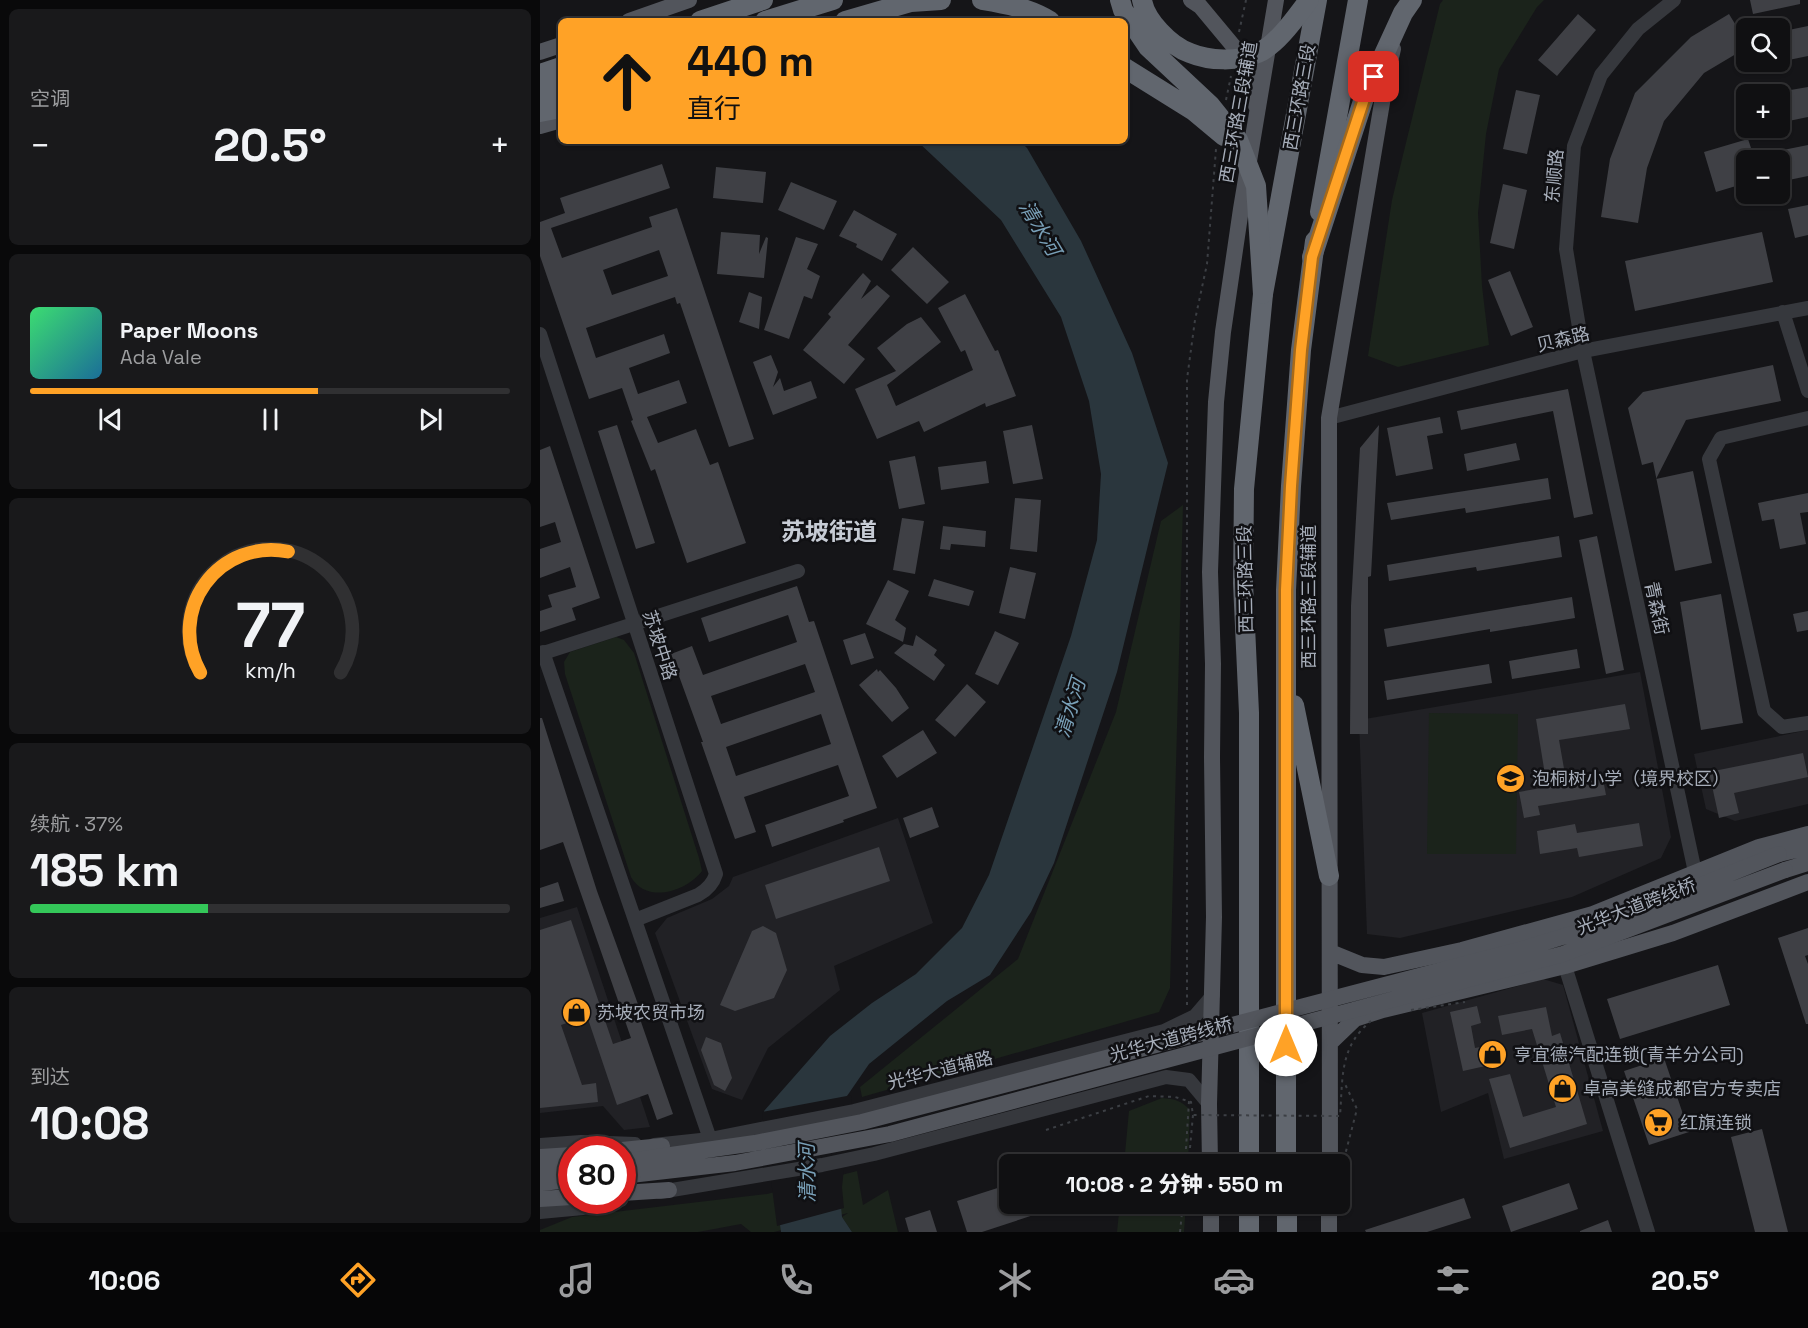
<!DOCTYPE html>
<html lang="zh">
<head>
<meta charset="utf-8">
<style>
  body { margin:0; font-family:"Space Grotesk","Noto Sans SC",sans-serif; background:#19191b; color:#f1f3f6; height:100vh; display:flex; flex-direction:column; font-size:22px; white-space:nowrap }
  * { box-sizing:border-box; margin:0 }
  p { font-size:20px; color:#9c9d9f }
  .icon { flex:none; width:33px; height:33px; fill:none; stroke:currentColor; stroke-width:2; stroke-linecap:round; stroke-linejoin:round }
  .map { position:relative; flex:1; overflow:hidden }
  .side { display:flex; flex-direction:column; gap:9px; padding:9px; background:#09090a; width:540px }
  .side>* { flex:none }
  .hud { position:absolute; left:18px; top:18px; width:570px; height:126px; border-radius:9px; box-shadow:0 2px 4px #0004,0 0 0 2px #303032; background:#ffa226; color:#111; overflow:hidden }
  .tools { position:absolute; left:1196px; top:18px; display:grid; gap:12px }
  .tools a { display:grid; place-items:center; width:54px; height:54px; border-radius:9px; background:#101012; box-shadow:0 2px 4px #0004,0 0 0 2px #303032; font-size:30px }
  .speed { position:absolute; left:18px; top:1136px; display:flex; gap:12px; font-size:30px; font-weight:700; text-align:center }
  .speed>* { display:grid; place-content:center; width:78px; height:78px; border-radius:50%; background:#101012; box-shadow:0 2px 4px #0004,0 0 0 2px #303032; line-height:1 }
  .speed .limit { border:9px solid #d22; background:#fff; color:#111 }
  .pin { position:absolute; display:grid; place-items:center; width:51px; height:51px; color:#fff; margin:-26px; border-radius:12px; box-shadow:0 3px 9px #0006 }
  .me { position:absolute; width:66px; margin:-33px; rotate:0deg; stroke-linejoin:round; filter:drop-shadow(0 0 4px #0008) }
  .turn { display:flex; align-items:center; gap:21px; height:126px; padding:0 30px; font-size:27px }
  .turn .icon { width:78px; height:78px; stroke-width:2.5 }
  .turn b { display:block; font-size:42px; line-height:51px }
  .big { font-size:45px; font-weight:800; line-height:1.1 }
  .side .widget { flex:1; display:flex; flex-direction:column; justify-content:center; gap:9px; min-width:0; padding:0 21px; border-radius:9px; background:#19191b }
  .side .dial { align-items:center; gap:0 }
  .dial svg { height:156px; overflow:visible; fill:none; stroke:#303032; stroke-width:7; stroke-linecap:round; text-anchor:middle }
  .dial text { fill:#f1f3f6; stroke:none }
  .song { display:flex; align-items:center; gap:18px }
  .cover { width:72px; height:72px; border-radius:9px; background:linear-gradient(135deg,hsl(140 70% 55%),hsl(200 70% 35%)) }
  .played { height:6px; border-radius:3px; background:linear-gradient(90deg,#ffa226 60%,#303032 60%) }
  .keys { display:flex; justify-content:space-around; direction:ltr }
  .heat { display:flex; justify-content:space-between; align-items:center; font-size:33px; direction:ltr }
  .charge { height:9px; border-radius:4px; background:linear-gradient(90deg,#34c759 37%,#303032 0) }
  .trip { position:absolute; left:459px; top:1154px; width:351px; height:60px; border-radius:9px; background:#101012; box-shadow:0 2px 4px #0004,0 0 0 2px #303032; font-weight:800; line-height:60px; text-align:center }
  .menu { display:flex; height:96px; justify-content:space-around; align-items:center; background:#060607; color:#9c9d9f }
  .menu .icon { width:42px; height:42px }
  .menu .selected { color:#ffa226 }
  .menu b { font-size:27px; color:#f1f3f6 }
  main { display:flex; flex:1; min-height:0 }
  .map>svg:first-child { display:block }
  .built { fill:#212125 }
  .green { fill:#1b231b }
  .water { fill:#2a363d }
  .pier { fill:#151518 }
  .building { fill:#3f4045; fill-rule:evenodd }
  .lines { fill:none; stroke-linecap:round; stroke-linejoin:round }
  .path { stroke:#3c3f44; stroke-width:2; stroke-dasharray:3 4.5; stroke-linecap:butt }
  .minor { stroke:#36383d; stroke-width:14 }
  .major { stroke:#52555c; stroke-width:16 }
  .highway { stroke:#61666e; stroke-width:20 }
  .path-bridge { stroke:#3c3f44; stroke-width:2; stroke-dasharray:3 4.5; stroke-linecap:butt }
  .major-bridge { stroke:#52555c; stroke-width:16 }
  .highway-bridge { stroke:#61666e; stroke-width:20 }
  .route-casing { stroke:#a66919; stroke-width:15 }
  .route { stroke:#ffa226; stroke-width:10 }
  .labels { text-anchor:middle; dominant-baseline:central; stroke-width:5; stroke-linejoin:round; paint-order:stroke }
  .street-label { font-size:18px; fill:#a6adb9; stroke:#101013 }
  .poi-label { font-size:18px; fill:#a6adb9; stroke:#101013; text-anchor:start }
  .water-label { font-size:20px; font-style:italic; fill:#79a0b8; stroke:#101013 }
  .district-label { font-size:24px; font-weight:bold; fill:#c7ccd5; stroke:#101013 }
</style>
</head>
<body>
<main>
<section class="side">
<div class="widget"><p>空调</p>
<div class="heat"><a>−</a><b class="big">20.5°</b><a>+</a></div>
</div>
<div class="widget">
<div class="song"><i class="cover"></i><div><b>Paper Moons</b><p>Ada Vale</p></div></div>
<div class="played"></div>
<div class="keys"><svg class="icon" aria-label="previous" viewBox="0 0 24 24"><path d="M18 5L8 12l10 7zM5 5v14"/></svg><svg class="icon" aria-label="pause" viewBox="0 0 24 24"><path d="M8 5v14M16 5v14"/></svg><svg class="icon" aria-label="next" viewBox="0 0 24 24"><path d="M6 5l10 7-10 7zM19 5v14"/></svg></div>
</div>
<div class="widget dial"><svg viewBox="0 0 100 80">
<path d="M14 69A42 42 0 1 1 86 69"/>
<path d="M14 69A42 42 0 0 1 59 7" stroke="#ffa226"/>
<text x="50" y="56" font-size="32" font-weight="700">77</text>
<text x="50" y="72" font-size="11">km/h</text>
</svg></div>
<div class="widget"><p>续航 · 37%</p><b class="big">185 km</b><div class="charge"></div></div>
<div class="widget"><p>到达</p><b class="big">10:08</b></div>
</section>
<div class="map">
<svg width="1268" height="1232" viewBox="0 0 1268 1232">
  <rect width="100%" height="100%" fill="#151518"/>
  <path class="built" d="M1100,672L1131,837L1121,858L1032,897L860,938L827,934L819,720Z
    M1268,730V804L1195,821L1166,809L1154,754Z
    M358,818L393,923L294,966L300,990L228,1048L202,1100L172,1089L115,933L127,918L172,899L189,886L193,877Z
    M37,907L110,1127L84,1130L63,1106L0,1113V918Z
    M1003,979L1023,985L1063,1131L964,1159L948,1093L901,1112L882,1013Z"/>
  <path class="green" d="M903,0H1004L997,7L959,69L946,134L938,213L942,286L949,345L858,367L828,356L852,200L900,4Z
    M643,505L630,988L619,1012L322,1097L320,1087L478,959L576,712L621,521Z
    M76,637L84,640L94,653L159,858L162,871C146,892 106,904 91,877L25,674L24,662L30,652Z
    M889,713L978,714L976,854H887Z
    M622,1098C635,1099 642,1101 650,1110L648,1164H584L589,1111Z
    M317,1171L323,1205L348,1190L358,1232H312L302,1217L308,1213L234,1232H211L201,1224L158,1232H0V1230L32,1217L227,1194Z
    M580,1203H646L644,1232H577Z"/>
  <path class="water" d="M377,141H480L487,148L541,241L592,353L628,463L577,672L514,863L491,912L450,975L407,1001L329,1064L307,1096L299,1187L302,1217L312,1232H241L224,1111L290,1036L332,1003L376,974L422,928L449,875L531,636L557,540L561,474L549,401L521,317L461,220Z"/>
  <path class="pier" d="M206,0H328L352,21H230Z
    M312,1095L302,1187L304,1208L237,1226L222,1112Z"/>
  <path class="building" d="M1210,0H1260V4L1213,14Z
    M1038,14L1056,30L1017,76L998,60Z
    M1189,14L1206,42V48L1164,73L1124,121L1107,168L1098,223L1061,217L1070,159L1095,93L1151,37Z
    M1268,26V56L1239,62V32Z
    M1268,87V117L1239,123V92Z
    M976,90L1000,95L987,154L963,149Z
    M1208,139L1215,160H1206V183L1176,192L1164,152Z
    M1268,145V176L1244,181L1238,151Z
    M122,164L130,188L11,228L22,258L112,227L109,217L137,208L214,439L189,447L140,303L137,304L135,297L46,328L56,358L124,334L130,353L89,368L98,394L139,380L147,403L107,417L118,443L156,429L170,465L178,462L206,543L147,563L115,469L111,471L91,421L93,420L82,388L49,399L0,256V222L25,213L20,198ZM119,250L128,276L72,295L63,270Z
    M176,167L226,172L223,203L173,198Z
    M251,182L297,201L284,230L238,210Z
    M963,184L987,190L974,249L950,243Z
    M1268,205V235L1255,238L1248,209Z
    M314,210L357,234L342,261L316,247L317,244L299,236Z
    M181,232L220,235L219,254L226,237L228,238L224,278L177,274Z
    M1222,232L1233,282L1095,311L1085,261Z
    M256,237L278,244L267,269L280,276L272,299L264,296L249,339L224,330Z
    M373,247L409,282L387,304L351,270Z
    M970,271L993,327L971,336L948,280Z
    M323,273L331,281L321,299L337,285L350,296L308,345L325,359L304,384L263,350L291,317L288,314Z
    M209,292L222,297L219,329L199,322Z
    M425,294L455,351L458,350L476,396L446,407L445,403L384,432L379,421L337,439L315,389L356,371L337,348L367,324L381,317L401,342L347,385L356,406L433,370L425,350L421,352L398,308Z
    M231,355L238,372L233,387L240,378L244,391L271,381L277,398L233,415L213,362Z
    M1233,365L1241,401L1146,420L1116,479L1153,471L1172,563L1135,571L1113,462L1102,465L1088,408L1103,392Z
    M1028,389L1053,514L1034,518L1013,411L921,430L917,411Z
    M900,417L903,433L887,436L893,469L856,476L847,428Z
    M77,425L115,543L96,549L58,431Z
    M492,425L503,479L473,484L463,431Z
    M839,425L831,576L828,577V734H810L811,606L820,448Z
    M976,443L980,460L927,471L924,454Z
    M10,446L60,598L32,608L36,620L0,632V611L12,607L8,595L36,587L30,567L0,578V549L21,542L15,522L0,527V450Z
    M375,456L385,504L359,509L349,461Z
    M446,461L449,483L401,490L398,467Z
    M1008,478L1011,499L926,513L925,508L851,520L847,503Z
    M1268,493V512L1260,513L1266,544L1240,549L1234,519L1222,521L1218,503Z
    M475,498L501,500L497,552L470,549Z
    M362,518L384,521L375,574L353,570Z
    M403,526L446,531L445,547L411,544L410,550L400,549Z
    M1019,536L1022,557L937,571L936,567L849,581L847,565Z
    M1057,536L1084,670L1066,674L1039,540Z
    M470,567L496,573L485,619L459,613Z
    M394,579L434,591L429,606L388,596Z
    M348,580L369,591L355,620L366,628L363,642L326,624Z
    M257,586L269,622L274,621L337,808L303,820L304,822L232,847L225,825L309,796L298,765L204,797L216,832L195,839L161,742H163L131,654L152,646L163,675L257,642L248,615L169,642L161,618ZM265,664L275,692L181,724L171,696ZM281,714L291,744L196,776L186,747Z
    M1181,594L1203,723L1161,730L1140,602Z
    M1032,597L1035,618L950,632V629L847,647L844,629Z
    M1268,611V630L1257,632L1253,614Z
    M455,631L479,643L458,685L435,674Z
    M325,633L334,658L311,665L303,640Z
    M376,635L397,650L394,655L405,665L394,681L354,653L364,644L373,646Z
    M1037,649L1040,668L972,679L969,661Z
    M949,664L952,683L847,700L844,681Z
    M337,669L338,672L340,670L356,688L369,708L352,722L319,685Z
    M427,684L446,702L415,737L395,720Z
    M1085,704L1090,729L1019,740L1026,780L1062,774L1066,795L998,806L1000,815L984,818L979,792L1007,787L996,719Z
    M0,718H2L57,891L103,1018L100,1019L133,1114L117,1120L108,1094L77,1105L47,1016L21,1025L42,1085L56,1083L58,1102L0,1108V930L31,920L73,1044L91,1038L23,842L0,850Z
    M383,730L397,753L357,778L342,756Z
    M1263,753L1268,777L1194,793L1199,813L1179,818L1169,772Z
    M392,807L399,827L370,838L363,818Z
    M1099,823L1103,846L1039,857L1037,848L1000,854L997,831L1035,824L1037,833Z
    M339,847L350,881L236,919L225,885Z
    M18,882L24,901L0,908V888Z
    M223,926L236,933L247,970L234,998L195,1011L180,1005L212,931Z
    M1268,928V955L1265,956L1268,964V1024H1266L1238,938Z
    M1178,965L1190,1005L1080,1039L1067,999Z
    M937,1006L941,1023L931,1026L935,1048L946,1046L950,1065L923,1071L910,1012Z
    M1006,1007L1012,1036L1020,1033L1047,1124L970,1148L949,1079L970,1074L983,1117L1016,1107L992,1029L962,1035L958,1016Z
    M166,1037L181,1043L192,1078L185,1091L174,1085L161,1050Z
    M1124,1058L1149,1132L1109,1145L1084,1071Z
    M1222,1129L1248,1232H1215L1191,1137Z
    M1029,1183L1038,1209L971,1232L962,1206Z
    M470,1184V1203H524V1205L442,1232H427L417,1201Z
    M924,1198L931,1218L887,1232H826L825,1230Z
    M390,1210L397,1232H369L365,1218Z
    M1068,1220L1072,1232H1040V1231Z"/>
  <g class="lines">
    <path class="path" d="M699,32L706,0
      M686,100L691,76
      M647,1005V379L655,320L667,264L676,149
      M650,1148L653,1115
      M804,1159L817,1109L804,1082
      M645,1164L649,1101
      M640,1232L643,1203"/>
    <path class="minor" d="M1134,0L1098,29L1061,75L1034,146L1026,249L1043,351L1155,872
      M1243,312L1268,391
      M0,334L176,874C173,884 167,890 158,895L95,920
      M789,418L1043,351L1268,308
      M1268,418L1181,438L1169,459L1224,711L1242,727L1268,723
      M3,652L170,1139
      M0,654L258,571
      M1025,966L1108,1232
      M0,1145L41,1142L95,1144
      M114,1145L170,1139L314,1111L624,1031L655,1016L673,995
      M120,1192L282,1165L334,1154L626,1077L649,1080L669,1104
      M0,1212L43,1208L81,1200"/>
    <path class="major" d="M651,0L660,6L705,60L716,106
      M89,21L149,0
      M0,52L21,45
      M0,126L21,120
      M1239,854L1268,847
      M1245,870L1268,863
      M790,952L822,965L844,967L922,950L1053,914L1219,847L1268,834
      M790,1043L815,1019L843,1010L1025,966L1133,933L1268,882
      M82,1150L122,1146
      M0,1157L32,1155
      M670,1164L669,1104L674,917L672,757L673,664L670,572L676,402L683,332L701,209L736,0
      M790,1164L789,418L846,79L853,49
      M0,1169L32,1167
      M0,1183L32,1180
      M82,1193L129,1190
      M0,1199L32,1197
      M671,1203V1232
      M789,1232V1203"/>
    <path class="highway" d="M442,0C466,4 489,8 510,21
      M160,21L223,0
      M225,21L293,0
      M0,74L21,67
      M0,94L21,87
      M0,112L21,108
      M780,212L818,0
      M754,705L789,876
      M709,1164V713L703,583L704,489L723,294L777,0
      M746,1164V590L751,486L761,350L775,241
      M709,1203V1232
      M747,1203V1232"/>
    <path class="path-bridge" d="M871,1010L925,1002
      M506,1130L609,1096L635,1097L651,1102L653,1115L800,1116C803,1078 799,1047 831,1021"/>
    <path class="major-bridge" d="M82,1162L215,1143L322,1122L986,948L1061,925L1239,854
      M82,1176L195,1163L350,1134L1023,954L1245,870"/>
    <path class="highway-bridge" d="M580,0L583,10L608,47L670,105L698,140L716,186L723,294
      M602,0C605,20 630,46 650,53C669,61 698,62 718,53C738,44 756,17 769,0
      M305,21L371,2L401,0
      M585,68L654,111L684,136
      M772,257L824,98L863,13L872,0"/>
  </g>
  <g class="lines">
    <defs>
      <path id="route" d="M746,1045V590L751,486L761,350L772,257L824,99L834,77"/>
    </defs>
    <use href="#route" class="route-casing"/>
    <use href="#route" class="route"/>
  </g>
  <defs>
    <symbol id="school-disc" viewBox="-11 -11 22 22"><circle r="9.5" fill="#ffa226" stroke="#101013"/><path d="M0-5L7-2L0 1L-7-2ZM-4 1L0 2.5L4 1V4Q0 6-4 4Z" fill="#111"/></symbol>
    <symbol id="shop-disc" viewBox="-11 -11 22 22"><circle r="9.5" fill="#ffa226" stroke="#101013"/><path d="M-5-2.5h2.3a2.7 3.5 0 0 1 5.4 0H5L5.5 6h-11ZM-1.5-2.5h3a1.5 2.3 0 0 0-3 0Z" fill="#111"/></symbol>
    <symbol id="supermarket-disc" viewBox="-11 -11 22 22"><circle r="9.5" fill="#ffa226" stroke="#101013"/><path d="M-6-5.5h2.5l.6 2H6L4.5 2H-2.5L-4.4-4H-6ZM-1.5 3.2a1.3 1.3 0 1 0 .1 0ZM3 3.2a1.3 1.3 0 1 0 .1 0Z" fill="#111"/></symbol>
  </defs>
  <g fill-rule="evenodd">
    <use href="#school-disc" x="954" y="762" width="33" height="33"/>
    <use href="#shop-disc" x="20" y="996" width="33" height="33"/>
    <use href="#shop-disc" x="936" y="1038" width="33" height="33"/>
    <use href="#shop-disc" x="1006" y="1072" width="33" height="33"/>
    <use href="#supermarket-disc" x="1102" y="1106" width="33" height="33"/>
  </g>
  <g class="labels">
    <g class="street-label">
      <text transform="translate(759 97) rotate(-80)">西三环路三段</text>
      <text transform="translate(698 112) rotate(-80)">西三环路三段辅道</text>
      <text transform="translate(1014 176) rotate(-85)">东顺路</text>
      <text transform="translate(1023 339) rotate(-14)">贝森路</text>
      <text transform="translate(705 579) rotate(-91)">西三环路三段</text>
      <text transform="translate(768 597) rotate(-90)">西三环路三段辅道</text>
      <text transform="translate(1117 608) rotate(78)">青森街</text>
      <text transform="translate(120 645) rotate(72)">苏坡中路</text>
      <text transform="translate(1096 906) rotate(-21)">光华大道跨线桥</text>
      <text transform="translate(631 1039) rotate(-15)">光华大道跨线桥</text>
      <text transform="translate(400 1070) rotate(-14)">光华大道辅路</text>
    </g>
    <g class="poi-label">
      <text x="992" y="778">泡桐树小学（境界校区）</text>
      <text x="57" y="1012">苏坡农贸市场</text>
      <text x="974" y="1054">亨宜德汽配连锁(青羊分公司)</text>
      <text x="1043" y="1088">卓高美缝成都官方专卖店</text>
      <text x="1140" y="1122">红旗连锁</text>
    </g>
    <g class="water-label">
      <text transform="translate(500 228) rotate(59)">清水河</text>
      <text transform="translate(530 708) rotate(-73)">清水河</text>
      <text transform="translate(267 1173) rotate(-91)">清水河</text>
    </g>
    <g class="district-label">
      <text x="289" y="531">苏坡街道</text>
    </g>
  </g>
</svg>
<div class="tools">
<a><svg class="icon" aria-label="search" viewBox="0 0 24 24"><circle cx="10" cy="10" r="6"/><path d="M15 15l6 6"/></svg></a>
<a>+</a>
<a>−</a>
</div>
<div class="speed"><div class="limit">80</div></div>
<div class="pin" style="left:834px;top:77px;background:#d93025"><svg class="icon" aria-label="arrive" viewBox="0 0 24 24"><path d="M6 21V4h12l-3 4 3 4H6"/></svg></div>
<svg class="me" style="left:746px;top:1045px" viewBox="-20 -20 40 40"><circle r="19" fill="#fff"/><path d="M0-13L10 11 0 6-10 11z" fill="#ffa226"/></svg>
<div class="trip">10:08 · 2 分钟 · 550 m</div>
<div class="hud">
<div class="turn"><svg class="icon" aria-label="ahead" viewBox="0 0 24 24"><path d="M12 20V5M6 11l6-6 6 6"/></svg><div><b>440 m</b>直行</div></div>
</div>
</div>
</main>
<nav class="menu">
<b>10:06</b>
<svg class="icon selected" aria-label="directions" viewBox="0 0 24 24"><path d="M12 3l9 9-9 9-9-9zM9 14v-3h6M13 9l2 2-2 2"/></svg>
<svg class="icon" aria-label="music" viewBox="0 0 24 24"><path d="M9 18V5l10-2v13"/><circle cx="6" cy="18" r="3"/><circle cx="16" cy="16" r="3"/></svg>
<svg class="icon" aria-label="phone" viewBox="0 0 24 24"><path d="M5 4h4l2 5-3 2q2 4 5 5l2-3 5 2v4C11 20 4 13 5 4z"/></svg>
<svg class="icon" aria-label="climate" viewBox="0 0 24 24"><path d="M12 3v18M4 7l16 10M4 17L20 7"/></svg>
<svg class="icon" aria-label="car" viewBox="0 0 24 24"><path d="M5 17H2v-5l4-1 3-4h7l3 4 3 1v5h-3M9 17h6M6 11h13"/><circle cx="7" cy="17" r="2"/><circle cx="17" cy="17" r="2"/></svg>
<svg class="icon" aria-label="filters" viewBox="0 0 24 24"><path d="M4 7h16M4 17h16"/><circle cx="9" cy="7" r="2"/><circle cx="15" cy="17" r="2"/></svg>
<b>20.5°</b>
</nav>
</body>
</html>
